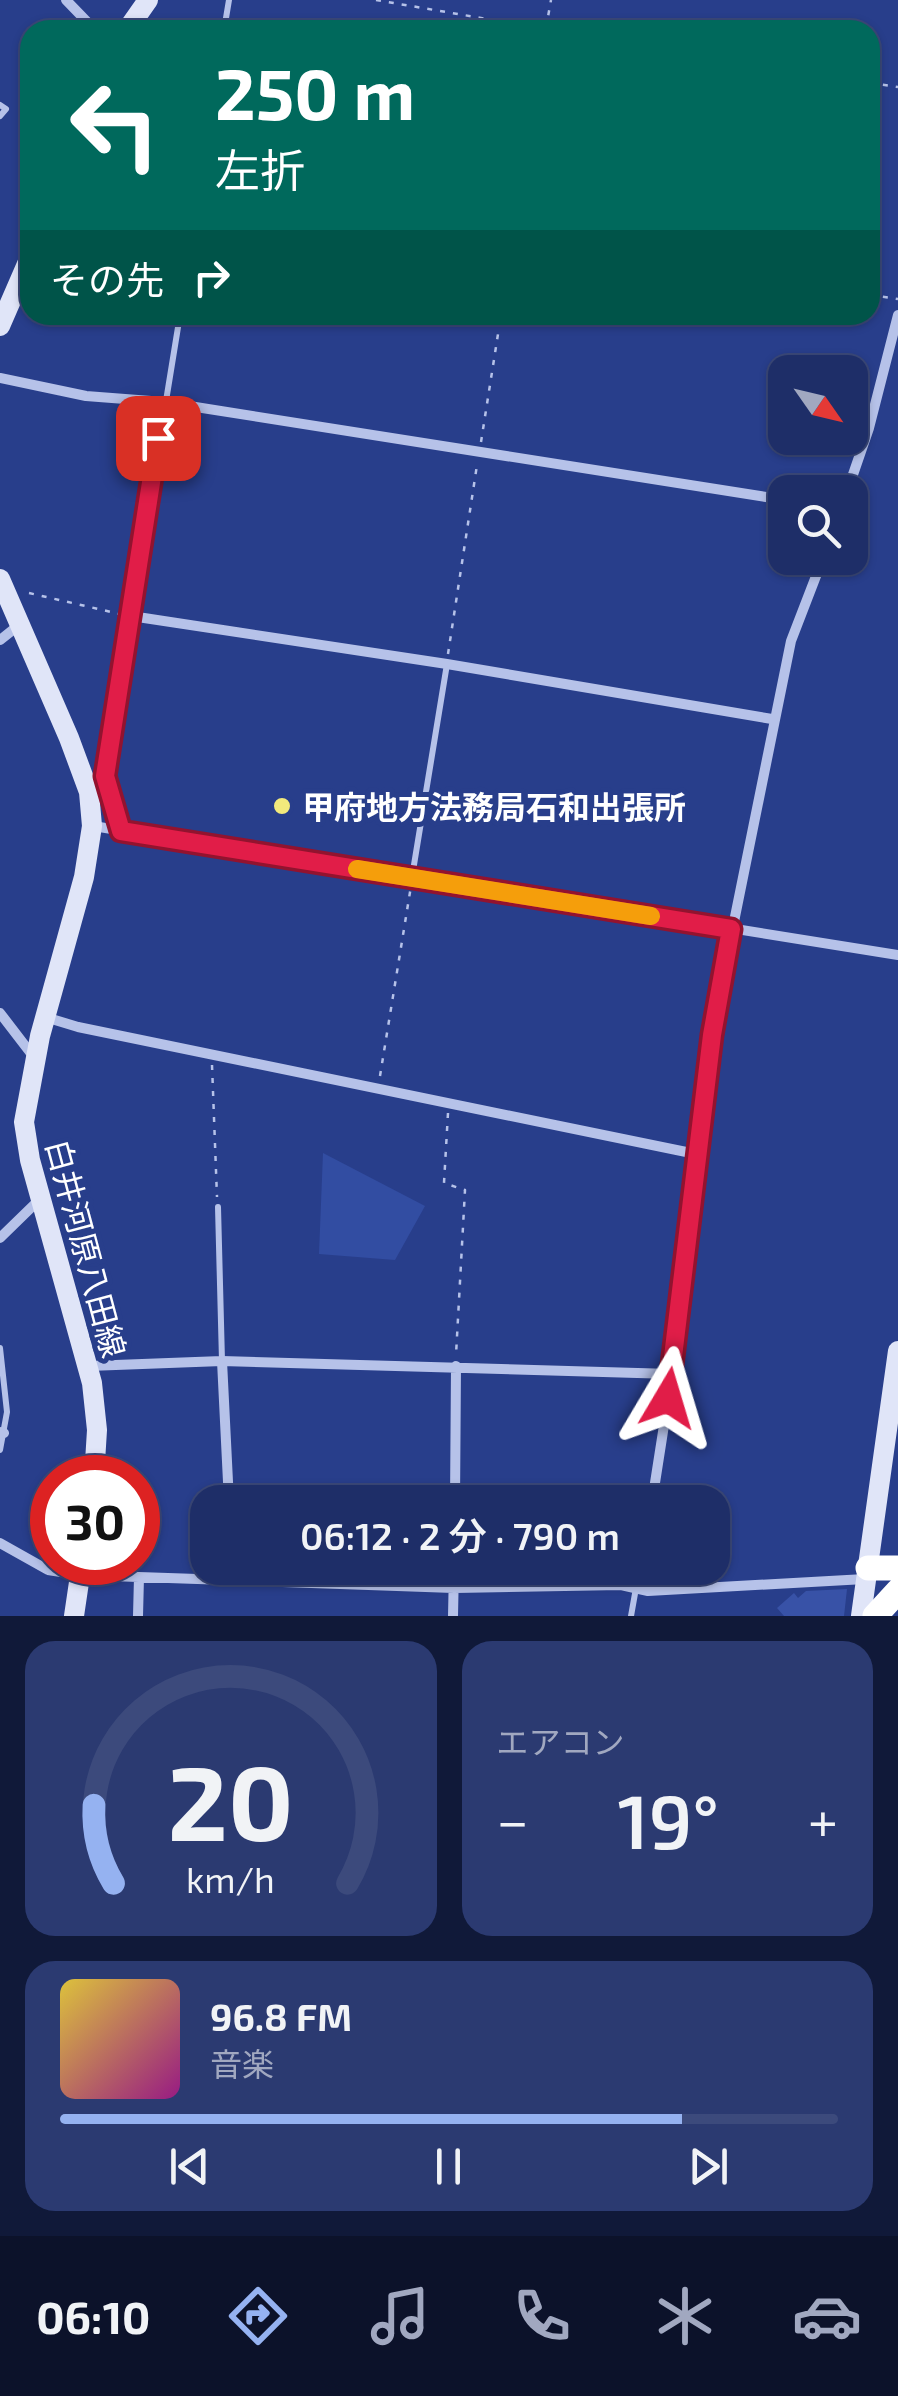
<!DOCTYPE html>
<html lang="ja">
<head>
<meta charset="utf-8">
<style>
  body { margin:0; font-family:"Exo 2","Noto Sans JP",sans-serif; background:#2b3a71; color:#f1f3f6; height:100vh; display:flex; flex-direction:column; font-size:38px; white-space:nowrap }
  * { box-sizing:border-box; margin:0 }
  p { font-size:32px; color:#a1a8c0 }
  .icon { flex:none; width:55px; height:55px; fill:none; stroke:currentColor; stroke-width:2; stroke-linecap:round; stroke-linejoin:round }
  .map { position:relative; height:1616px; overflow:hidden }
  .panel { display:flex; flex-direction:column; gap:25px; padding:25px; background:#101939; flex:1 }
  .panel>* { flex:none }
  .guide { position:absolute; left:20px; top:20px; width:860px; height:305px; border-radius:30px; box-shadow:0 2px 8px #0004,0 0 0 2px #3c4a7c; background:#00695c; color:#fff; overflow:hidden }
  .needle { width:65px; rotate:124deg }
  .fabs { position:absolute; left:768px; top:355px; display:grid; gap:20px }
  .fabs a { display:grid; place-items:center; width:100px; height:100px; border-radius:20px; background:#1e2e68; box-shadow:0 2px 8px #0004,0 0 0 2px #3c4a7c; font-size:50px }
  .speed { position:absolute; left:30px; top:1455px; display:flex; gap:20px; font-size:50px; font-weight:700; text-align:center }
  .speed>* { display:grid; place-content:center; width:130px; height:130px; border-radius:50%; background:#1e2e68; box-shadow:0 2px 8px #0004,0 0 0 2px #3c4a7c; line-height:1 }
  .speed .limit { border:15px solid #d22; background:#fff; color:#111 }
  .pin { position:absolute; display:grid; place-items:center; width:85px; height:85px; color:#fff; margin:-42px; border-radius:20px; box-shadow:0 5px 15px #0006 }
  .me { position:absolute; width:110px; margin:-55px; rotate:7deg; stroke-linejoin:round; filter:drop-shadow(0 0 8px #0008) }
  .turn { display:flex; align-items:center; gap:35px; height:210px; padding:0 30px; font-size:45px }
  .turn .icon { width:130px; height:130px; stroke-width:2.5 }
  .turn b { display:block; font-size:70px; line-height:85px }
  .then { display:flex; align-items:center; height:95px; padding:0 30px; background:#0003; gap:20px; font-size:38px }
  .big { font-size:75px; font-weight:600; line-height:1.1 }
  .panel .card { flex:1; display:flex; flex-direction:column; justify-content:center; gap:15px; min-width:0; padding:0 35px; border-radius:30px; background:#2b3a71 }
  .panel .dial { align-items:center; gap:0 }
  .dial svg { height:260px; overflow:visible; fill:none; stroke:#3c4a7c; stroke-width:7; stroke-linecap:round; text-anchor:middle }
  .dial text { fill:#f1f3f6; stroke:none }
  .song { display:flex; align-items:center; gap:30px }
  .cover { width:120px; height:120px; border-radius:15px; background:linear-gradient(135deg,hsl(50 70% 55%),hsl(310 70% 35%)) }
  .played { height:10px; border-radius:5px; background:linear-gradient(90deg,#95b2f1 80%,#3c4a7c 80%) }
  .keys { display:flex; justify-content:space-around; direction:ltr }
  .heat { display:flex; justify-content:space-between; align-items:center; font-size:55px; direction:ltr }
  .panel .tiles { flex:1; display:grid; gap:25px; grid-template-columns:1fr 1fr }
  .card:last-child { grid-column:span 2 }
  .trip { position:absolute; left:190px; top:1485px; width:540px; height:100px; border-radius:30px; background:#1e2e68; box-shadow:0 2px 8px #0004,0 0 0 2px #3c4a7c; font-weight:600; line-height:100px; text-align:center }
  .tab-bar { display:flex; height:160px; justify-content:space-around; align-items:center; background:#0c122a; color:#a1a8c0 }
  .tab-bar .icon { width:70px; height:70px }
  .tab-bar .selected { color:#95b2f1 }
  .tab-bar b { font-size:45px; color:#f1f3f6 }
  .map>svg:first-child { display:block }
  .green { fill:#324da2 }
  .building { fill:#3852a7 }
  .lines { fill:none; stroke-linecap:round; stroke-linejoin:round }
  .path { stroke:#b6c2e9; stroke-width:2.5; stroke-dasharray:5 8; stroke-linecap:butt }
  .lane { stroke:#b6c2e9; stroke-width:6 }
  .street { stroke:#b6c2e9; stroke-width:10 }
  .secondary { stroke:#e0e5f8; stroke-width:20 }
  .highway { stroke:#fff; stroke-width:25 }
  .route-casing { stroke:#92132f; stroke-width:25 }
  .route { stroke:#e11d48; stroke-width:18 }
  .slow { stroke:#f59e0b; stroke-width:18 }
  .poi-dot { fill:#f2e97c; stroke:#283e8b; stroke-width:4 }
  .labels { text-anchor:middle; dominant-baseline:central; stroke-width:10; stroke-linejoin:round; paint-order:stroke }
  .poi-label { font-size:32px; font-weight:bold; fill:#fff; stroke:#283e8b; text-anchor:start }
  .street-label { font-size:32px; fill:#fff; stroke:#283e8b }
</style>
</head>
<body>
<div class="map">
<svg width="898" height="1616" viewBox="0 0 898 1616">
  <rect width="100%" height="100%" fill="#283e8b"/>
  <path class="green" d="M323,1153L425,1206L395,1260L319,1254Z"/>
  <path class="building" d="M847,1589L844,1616H784L777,1608L794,1593L798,1598L806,1591Z"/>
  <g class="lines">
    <path class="path" d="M376,0L551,30
      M546,28L551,0
      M870,83L898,87
      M870,295L898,299
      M481,442L501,315
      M29,593L120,614
      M448,654L477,465
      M212,1065L217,1197
      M380,1076L411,886
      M448,1113L444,1183L465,1190L456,1355"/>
    <path class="lane" d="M224,30L229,0
      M0,105L6,109L0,116
      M121,831L105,776L180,315
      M412,877L447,664
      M218,1207L222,1361
      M0,1348L7,1412L0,1450
      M631,1616L636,1588"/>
    <path class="street" d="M66,0L95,30
      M0,378L86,396L164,402L785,500
      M847,492L869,428L898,315
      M131,616L447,664L772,719
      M0,640L19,625
      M93,826L898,955
      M0,1013L33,1056
      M45,1017L78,1027L696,1154
      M0,1238L40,1199
      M222,1361L229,1502
      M89,1366L222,1361L672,1374
      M0,1432L4,1433
      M455,1502L456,1366
      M652,1502L672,1374L711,1035L791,641L823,558
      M0,1543L48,1570L80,1575L454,1588L621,1585L648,1591L865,1579
      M636,1588L638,1568
      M138,1616L139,1577
      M453,1616L454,1568"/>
    <path class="secondary" d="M127,30L148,0
      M0,326L30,257
      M0,579L69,738L89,792L92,826L84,877L40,1036L24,1122L30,1160L92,1383L97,1430L94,1478
      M74,1616L82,1562
      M861,1616L898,1351"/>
    <path class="highway" d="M868,1568H898
      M875,1616L898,1591"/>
  </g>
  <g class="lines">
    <defs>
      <path id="route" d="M158,438L105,776L121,831L731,929L712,1035L668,1398"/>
    </defs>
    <use href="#route" class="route-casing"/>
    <use href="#route" class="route"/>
    <path class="slow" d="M357,869L651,916"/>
  </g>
  <circle class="poi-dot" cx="282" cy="806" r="10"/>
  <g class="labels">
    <g class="poi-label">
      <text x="302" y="806">甲府地方法務局石和出張所</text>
    </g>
    <g class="street-label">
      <text transform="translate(87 1248) rotate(75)">白井河原八田線</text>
    </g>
  </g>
</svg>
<div class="fabs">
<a><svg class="needle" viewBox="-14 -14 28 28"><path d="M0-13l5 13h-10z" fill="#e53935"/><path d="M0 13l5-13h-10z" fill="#a1a8c0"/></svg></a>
<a><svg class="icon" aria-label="search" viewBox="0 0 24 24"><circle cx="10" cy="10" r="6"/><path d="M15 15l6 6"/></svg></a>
</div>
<div class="speed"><div class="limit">30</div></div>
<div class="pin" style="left:158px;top:438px;background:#d93025"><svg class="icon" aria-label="arrive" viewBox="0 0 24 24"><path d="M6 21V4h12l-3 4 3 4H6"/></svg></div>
<svg class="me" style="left:668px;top:1398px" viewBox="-20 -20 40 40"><path d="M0-17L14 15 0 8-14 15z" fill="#e11d48" stroke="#fff" stroke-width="4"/></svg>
<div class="trip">06:12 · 2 分 · 790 m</div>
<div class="guide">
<div class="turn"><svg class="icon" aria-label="left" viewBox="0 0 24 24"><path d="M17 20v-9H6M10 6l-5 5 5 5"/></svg><div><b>250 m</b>左折</div></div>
<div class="then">その先<svg class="icon" aria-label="right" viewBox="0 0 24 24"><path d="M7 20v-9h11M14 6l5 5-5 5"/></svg></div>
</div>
</div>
<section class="panel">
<div class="tiles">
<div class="card dial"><svg viewBox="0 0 100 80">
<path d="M14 69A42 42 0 1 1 86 69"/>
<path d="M14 69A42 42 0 0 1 8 45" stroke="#95b2f1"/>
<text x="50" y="56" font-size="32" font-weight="700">20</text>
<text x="50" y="72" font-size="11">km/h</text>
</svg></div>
<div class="card"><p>エアコン</p>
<div class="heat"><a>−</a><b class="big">19°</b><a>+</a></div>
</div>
<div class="card">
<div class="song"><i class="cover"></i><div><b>96.8 FM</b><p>音楽</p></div></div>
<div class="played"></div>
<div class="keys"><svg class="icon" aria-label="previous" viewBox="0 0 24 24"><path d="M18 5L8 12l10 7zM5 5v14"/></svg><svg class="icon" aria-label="pause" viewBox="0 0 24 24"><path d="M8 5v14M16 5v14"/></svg><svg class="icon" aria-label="next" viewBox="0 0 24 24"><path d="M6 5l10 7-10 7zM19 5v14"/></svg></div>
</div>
</div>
</section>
<nav class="tab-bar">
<b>06:10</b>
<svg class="icon selected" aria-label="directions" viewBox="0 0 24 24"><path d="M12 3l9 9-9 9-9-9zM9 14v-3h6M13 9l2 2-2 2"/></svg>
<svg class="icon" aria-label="music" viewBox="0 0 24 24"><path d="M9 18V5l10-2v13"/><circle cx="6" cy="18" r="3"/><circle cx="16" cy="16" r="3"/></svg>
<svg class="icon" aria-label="phone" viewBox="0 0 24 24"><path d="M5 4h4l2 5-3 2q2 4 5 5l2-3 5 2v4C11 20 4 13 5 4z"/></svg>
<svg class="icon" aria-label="climate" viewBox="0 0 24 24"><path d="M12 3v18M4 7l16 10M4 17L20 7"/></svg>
<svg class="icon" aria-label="car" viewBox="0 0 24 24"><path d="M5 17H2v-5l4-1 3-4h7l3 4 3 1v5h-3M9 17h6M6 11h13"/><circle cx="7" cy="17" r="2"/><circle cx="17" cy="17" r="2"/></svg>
</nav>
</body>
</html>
